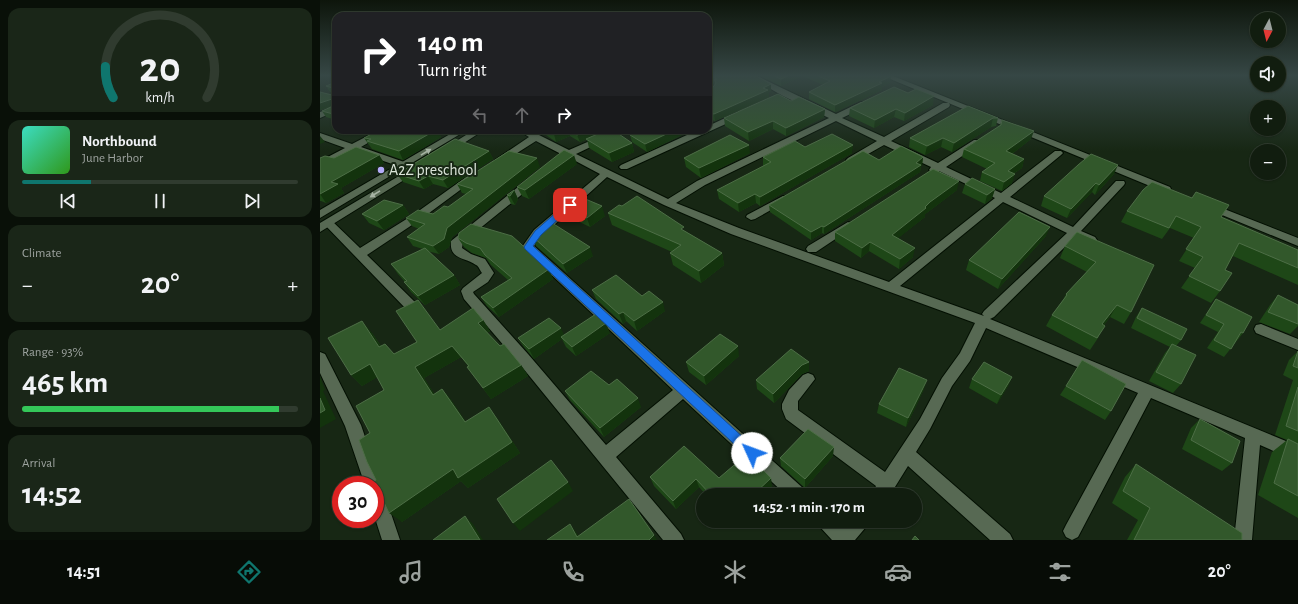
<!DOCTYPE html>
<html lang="en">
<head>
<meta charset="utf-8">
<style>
  body { margin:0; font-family:"Alegreya Sans",sans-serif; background:#1a2618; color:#f1f3f6; height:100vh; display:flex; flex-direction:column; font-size:15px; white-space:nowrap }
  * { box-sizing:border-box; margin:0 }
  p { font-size:13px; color:#9ca29e }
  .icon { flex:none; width:22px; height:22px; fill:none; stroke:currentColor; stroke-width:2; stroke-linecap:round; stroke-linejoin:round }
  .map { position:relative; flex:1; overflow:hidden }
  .panel { display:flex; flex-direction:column; gap:8px; padding:8px; background:#091008; width:320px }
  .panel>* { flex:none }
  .banner { position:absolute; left:12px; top:12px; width:380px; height:122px; border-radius:12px; box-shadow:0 1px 3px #0004,0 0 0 1px #303b2f; background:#202124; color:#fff; overflow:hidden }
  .needle { width:26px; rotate:187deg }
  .tools { position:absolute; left:930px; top:12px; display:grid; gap:8px }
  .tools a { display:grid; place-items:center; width:36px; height:36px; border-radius:50%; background:#111d0f; box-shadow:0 1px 3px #0004,0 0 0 1px #303b2f; font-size:20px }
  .speed { position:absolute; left:12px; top:476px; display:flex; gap:8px; font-size:20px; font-weight:700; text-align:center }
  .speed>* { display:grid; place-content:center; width:52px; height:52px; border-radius:50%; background:#111d0f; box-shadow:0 1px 3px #0004,0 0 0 1px #303b2f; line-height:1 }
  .speed .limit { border:6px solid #d22; background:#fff; color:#111 }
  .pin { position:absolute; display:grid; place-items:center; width:34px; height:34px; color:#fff; margin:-17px; border-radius:8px; box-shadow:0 2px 6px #0006 }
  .me { position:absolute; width:44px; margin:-22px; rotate:313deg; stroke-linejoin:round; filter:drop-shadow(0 0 3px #0008) }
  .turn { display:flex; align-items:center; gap:14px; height:84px; padding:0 20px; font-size:18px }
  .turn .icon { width:52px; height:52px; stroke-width:2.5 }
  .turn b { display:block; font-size:28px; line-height:34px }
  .lanes { display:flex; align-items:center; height:38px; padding:0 20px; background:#0003; justify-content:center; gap:20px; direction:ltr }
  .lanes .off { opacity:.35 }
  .big { font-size:30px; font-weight:700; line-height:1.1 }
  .panel .card { flex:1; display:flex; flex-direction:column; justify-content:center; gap:6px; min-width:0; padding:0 14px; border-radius:12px; background:#1a2618 }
  .panel .dial { align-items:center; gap:0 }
  .dial svg { height:104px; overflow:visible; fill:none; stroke:#303b2f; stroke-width:7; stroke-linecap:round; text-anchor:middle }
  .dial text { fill:#f1f3f6; stroke:none }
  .song { display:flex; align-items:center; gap:12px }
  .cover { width:48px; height:48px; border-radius:6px; background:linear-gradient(135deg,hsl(170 70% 55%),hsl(110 70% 35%)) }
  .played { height:4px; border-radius:2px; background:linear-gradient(90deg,#0f766e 25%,#303b2f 25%) }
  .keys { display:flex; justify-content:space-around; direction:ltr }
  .heat { display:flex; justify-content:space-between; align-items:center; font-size:22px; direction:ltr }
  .charge { height:6px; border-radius:3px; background:linear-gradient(90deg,#34c759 93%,#303b2f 0) }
  .trip { position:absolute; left:376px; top:488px; width:226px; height:40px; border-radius:20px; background:#111d0f; box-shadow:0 1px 3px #0004,0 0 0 1px #303b2f; font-weight:700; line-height:40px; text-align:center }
  .tabs { display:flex; height:64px; justify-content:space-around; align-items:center; background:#070c06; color:#9ca29e }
  .tabs .icon { width:28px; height:28px }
  .tabs .current { color:#0f766e }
  .tabs b { font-size:18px; color:#f1f3f6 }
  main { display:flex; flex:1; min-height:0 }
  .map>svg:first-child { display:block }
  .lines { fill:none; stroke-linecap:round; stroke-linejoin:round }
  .street-casing { stroke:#030f02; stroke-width:2 }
  .secondary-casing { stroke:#030f02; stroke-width:2 }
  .street { fill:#576953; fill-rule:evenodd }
  .secondary { fill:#576953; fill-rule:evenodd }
  .wall { fill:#1e4717 }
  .shaded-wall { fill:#13330d }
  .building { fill:#32582b; stroke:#4d6e46 }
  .oneway { fill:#a6b3a3 }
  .route { fill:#1a73e8; stroke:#114b97 }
  .poi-dot { fill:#b4acf9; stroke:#172714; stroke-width:1.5 }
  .labels { text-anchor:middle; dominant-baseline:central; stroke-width:4; stroke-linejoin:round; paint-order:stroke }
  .poi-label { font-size:16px; fill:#dae4d8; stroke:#172714; text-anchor:start }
</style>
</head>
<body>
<main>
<section class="panel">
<div class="card dial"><svg viewBox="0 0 100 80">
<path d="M14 69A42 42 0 1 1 86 69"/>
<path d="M14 69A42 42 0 0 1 8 45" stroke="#0f766e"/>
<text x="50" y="56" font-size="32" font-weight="700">20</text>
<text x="50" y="72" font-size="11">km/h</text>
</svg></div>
<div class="card">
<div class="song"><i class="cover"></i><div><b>Northbound</b><p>June Harbor</p></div></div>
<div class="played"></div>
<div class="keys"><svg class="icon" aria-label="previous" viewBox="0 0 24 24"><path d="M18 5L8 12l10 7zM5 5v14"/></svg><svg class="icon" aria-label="pause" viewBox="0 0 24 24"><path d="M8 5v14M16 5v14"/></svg><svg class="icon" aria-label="next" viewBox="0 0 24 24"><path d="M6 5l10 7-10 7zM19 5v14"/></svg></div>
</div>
<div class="card"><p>Climate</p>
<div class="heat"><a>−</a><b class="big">20°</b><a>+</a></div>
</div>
<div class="card"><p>Range · 93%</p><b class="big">465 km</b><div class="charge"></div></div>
<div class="card"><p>Arrival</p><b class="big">14:52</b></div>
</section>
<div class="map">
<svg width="978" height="540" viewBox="0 0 978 540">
  <rect width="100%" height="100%" fill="#172714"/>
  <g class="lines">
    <defs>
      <path id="street" d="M428,76H437L516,114L541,102H547L548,104L547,106L522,118L564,137L623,103H629L630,105L629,107L571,141L618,163L654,140H660L662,142L660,144L626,167L681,193L735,151H741L743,153L741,155L690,197L753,227L796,181H804L805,183L804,185L761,231L775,237L777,240L775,243H767L755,237L674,317L670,319L978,446V462L940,445L932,540H914L925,438L831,398L758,537L752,540L746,537L743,531L746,525L818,393L666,328L650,361L632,386L610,429L596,452L690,534L693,540H670L588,466L570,495H551L556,486L466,419L462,409V404L469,390L483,375L488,373L493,375L495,379L478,401V410L565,472L600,419L622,378L640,353L655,323L411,234L344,205L287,177L222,236L214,246L484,489L487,495H466L363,399L296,457L361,534L364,540H343L198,362L144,299L141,291L143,288L162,273C160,271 159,266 156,265C145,257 129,260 131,241L208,179H216L217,181L216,183L143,242L142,248L151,254L165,259L174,273L168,282L153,292L154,294L208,354L286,445L353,390L202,247L214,230L280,174L248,157L240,158L238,156L241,154L216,141L183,162H177L175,160L209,137L198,130H209L249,150L295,130H306L256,154L348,199L377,181L509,118L463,96ZM516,121L557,141L528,158L526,160L528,162H534L564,145L611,167L609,170L611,172L614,173L619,171L675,198L569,282L419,228L356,203L385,185ZM683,202L747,233L664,311L662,314L664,316L580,286Z
        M388,84L396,89L391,96H388Z
        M16,106V111L0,118V112Z
        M418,112L422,115L421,117L307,169H301L299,167L301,165L378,130H388V126Z
        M59,130H70L41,147L87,163L89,165L87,167H81L34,151L0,168V161L25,148L0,139V133L32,144Z
        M152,174L155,175L157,177L155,179L101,219L47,255L99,306L100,309L99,312L94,314L89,312L3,223L4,221H12L40,248L93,215L149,175Z
        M463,196L467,197L468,199L467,201L435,219L431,220L426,217L427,215Z
        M528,222L532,224L533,226L532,228L496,252H488L486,249L488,246Z
        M941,324L978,339V350L936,333L934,329L936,325Z
        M0,352L5,354L41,425L80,540H62L55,518V485H45L25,426L0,373Z
        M497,521H519L523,525L527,521H549L546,527L535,540H512L500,527Z"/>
      <path id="secondary" d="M563,76H573L850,187L851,189L846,192L842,191Z
        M137,130H147L0,218V210Z
        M154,130H164L130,152L127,153L122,150Z
        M94,167L97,168L99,170L97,172L0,232V223Z
        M889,203L978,238V246L885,208L884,206L885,204Z"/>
    </defs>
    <use href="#street" class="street-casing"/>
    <use href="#secondary" class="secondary-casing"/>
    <use href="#street" class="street"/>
    <use href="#secondary" class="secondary"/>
  </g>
  <path class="wall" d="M388,76H436L451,91L449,92V97L395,121L392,120L388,122V90H391L395,85L394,84L388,81Z
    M440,76H482L461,86Z
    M483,76H570V83L562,87V90L515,112L489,99V92L503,85Z
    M16,82V120L6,117L2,111L13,106L0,110L12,95L14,93L10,92L6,86Z
    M471,101L505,109L504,117L466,136L453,129L429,141L405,126L404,118Z
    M613,105L584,121L574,117L554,128L529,116L530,108Z
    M648,106L678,118L676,126L671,127L632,152L621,147L605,155L589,147L590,138Z
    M682,120L711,139L692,154L704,159L702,168L693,174L692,183L682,191L660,181L662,172L667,169L642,157L644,149L680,125Z
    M59,130H117L121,137L83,160L52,149L44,138Z
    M219,130H285V131L312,143L314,152L292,162L269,148L267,139L260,142L250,136L236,142Z
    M372,130L327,152L312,142L310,135Z
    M485,147L532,153L440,206L436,203L419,212L399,199L397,190L443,166V157Z
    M169,151L173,159L128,188L113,184L104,189L83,182L77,174Z
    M430,153L381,178L366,167L364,158Z
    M59,155L64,163L21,188L24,193L6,203L1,201H0V158H14Z
    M603,157L602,165L601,166L600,172L504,234L502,233L491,240L450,212L449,205L559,160Z
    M257,164L209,199L202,196L197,187Z
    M220,167L132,237L129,247L119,254L107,251L134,275L140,285L105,305L91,292L84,282H85L78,274L71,264L103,249L93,246L87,237L99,229L92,226L86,218L113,214L128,207L146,194L142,193L137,184Z
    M794,174L775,195L772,192L747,218L721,206L724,196Z
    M645,184L675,189L672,198L665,204L642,193Z
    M194,190L198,199L195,205L191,204L187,195Z
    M637,190L608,212L605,214V217L578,238L593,257L579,269L549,251L541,258L515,241V232Z
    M83,205L89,214L64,230L49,223L42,214Z
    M247,209L285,216L270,227L251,218Z
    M807,211L901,217L978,250V285L913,256L905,270L900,291L891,303L861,288L875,268L859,261L874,238L850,228L842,239L801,222Z
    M288,213L365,231L402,253L404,265L381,283L353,265L350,253L352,252L292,225Z
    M757,232L811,312L804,324L790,317L784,325L778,338L770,350L726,326L732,315L743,300L746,294L767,272L740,258L745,246Z
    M212,236L273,256L247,273L216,246Z
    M726,236L678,289L646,270L649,260Z
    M138,238L229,269L233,279L179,317L167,306L161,297L188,280L171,265L166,258L152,253L144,247Z
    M272,290L322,296L345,311L317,331L306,321L303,324L276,299Z
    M958,295L978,305V326L970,334L939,322L950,305Z
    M896,299L923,333L904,357L887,348L898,332L880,323Z
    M822,308L861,340L856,346L861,384L853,393L829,381L845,353L850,347L811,328L816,317Z
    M163,320L170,331L167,333L180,346L201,365L208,376L171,399L147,367L148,366L141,357L104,378L114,394L122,389L131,400L145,421L177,418L200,453L148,488L141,481L82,522L65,503L58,498L56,480L50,433L64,390L57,377L42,386L31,375L52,333L61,346L74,354L120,330Z
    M290,333L256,356L246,347L242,339L214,359L204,347L198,338Z
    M978,351V518L938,495L952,452L967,440L955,435L973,380L963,375L969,360Z
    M419,356L386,385L369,372L366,362Z
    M489,362V371L482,374L454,403L437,389L436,380Z
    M692,377L688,386L677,404L649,388L652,379Z
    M289,385L321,407L284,437L250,400L245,391Z
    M746,386L791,411L785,420L740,395Z
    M604,389L586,427L557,413L559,404Z
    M880,419L912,463L902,471L862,449L871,428Z
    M513,456L485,488L461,466L460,458Z
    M816,464L922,540H807L818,520L792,503L805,477Z
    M330,477L399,478L452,486L442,495H386L379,487L356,509L334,486Z"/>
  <path class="shaded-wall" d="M468,76H482L461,86V79Z
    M571,76L570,83L562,87V90L515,112V105Z
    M451,84V91L449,92V97L395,121L394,114Z
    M614,96L613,105L584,121L585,113Z
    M12,99L15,105L0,110V103Z
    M505,109L504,117L466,136V128Z
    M576,109L574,117L554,128L555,120Z
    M15,113L16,114V118L13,114Z
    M391,113L392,120L388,122V114Z
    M673,118L671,127L632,152L634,143Z
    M453,121V129L429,141L428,132Z
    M116,130H117L121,137L83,160L79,151Z
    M245,130H248L250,136L236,142L234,134Z
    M269,130H285V132L260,142L257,135Z
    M355,130H372L327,152L325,144Z
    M714,131L711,139L684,160L686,151Z
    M0,136L5,142L0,144Z
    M623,138L621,147L605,155L607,146Z
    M312,143L314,152L292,162L289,153Z
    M429,145L430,153L381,178L379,168Z
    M533,145L532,153L440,206V197Z
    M169,151L173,159L128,188L123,180Z
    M59,155L64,163L21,188L24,193L6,203L0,194L11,182Z
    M254,155L257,164L209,199L205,190Z
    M603,157L602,165L601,166L600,172L504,234V227Z
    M217,158L220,167L132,237L129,247L119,254L113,246L127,228Z
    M704,159L702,168L685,179L688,171Z
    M798,165L794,174L775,195L779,185Z
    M695,174L692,183L682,191L684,182Z
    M108,176L113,184L104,189L99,181Z
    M639,181L637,190L608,212L605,214V217L571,244L572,235L610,202Z
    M776,183L772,192L747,218L751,209Z
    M675,189L672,198L665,204L667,195Z
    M194,190L198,199L195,205L190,196Z
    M435,194L436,203L419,212L418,203Z
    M83,205L89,214L64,230L57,221Z
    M282,206L285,216L270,227L267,218Z
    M502,226V233L491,240V232Z
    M730,227L726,236L678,289L682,279Z
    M550,242L549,251L541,258L542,248Z
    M270,247L273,256L247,273L243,264Z
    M595,248L593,257L579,269L580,259Z
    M402,253L404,265L381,283L379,271Z
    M229,269L233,279L179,317L173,308Z
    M134,275L140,285L105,305L98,296Z
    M343,302L345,311L317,331L314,321Z
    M797,305L790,317L775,336L782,324Z
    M303,312L306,321L303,324L299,314Z
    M163,320L170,331L165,334L158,323Z
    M42,321L52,333L69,359L59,347Z
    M286,323L290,333L256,356L252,347Z
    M241,328L245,337H241L242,339L214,359L209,349Z
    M132,346L141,357L104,378L122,406L113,395L95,367Z
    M418,346L419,356L386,385L384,376Z
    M489,362V371L482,374L454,403L453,394L482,365Z
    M50,364L61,375L42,386L31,375Z
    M201,365L208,376L171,399L163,388Z
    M0,376L5,390L3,391L16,419L0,428Z
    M692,377L688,386L677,404L681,395Z
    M607,380L604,389L586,427L588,418Z
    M122,389L131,400L153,432L145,422Z
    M318,398L321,407L284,437L280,428Z
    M169,407L177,418L200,453L148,488L141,481L82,522L69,513L133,469Z
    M514,447L513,456L485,488V479Z
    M451,478L452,486L442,495H433Z
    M376,479L379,487L356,509L353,501Z
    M248,482L253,491L200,531L193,523Z
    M61,496L71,508L58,498Z
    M145,516L153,524L163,540H160Z
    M412,521H416L412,524Z
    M250,524L258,535L261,540L257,537Z
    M334,535L337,540H329Z"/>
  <path class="building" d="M391,76H436L451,84L443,88L448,90L394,114L391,113L388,114V90H391L396,83L394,79L397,80V79Z
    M454,76H468L461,79Z
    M498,76H571L559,82L562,83L515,105L489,92L510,81Z
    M16,82V113H15L13,114L2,111L13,106L14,100L12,99L0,103V92L12,95L14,93L13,88L6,86Z
    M574,87L588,93L596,89L614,96L585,113L576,109L555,120L530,108Z
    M458,94L471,101L479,97L505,109L466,128L453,121L428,132L404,118Z
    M648,106L678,118H673L634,143L623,138L607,146L590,138Z
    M682,120L714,131L686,151L704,159L688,171L695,174L684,182L662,172L675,163L644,149L681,125Z
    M59,130H116L79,151L47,141L51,139L44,138Z
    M227,130H245L234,134Z
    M250,130H269L257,135Z
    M287,130H293L312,143L289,153L266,139Z
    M321,130H355L325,144L310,135Z
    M512,134L533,145L440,197L435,194L418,203L397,190L451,162L443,157L475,141L485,147Z
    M410,135L429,145L379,168L364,158Z
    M135,139L169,151L123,180L108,176L99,181L77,174Z
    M581,146L603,157L596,163L601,165L504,227L502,226L491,232L449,205L543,151L559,160Z
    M36,147L59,155L11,182L18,184L0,194V158L5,156L14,158Z
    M244,150L254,155L205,190L197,187Z
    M189,151L217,158L127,228L124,239L113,246L87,237L105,224L86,218L98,210L113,214L124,206L128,207L153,189L137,184Z
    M771,154L798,165L779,185L776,183L751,209L724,196L758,165Z
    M613,169L639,181L610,202L605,207L606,208L572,235L595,248L580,259L550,242L542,248L515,232Z
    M652,178L675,189L667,195L645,184Z
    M832,182L872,198L876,192L909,205L901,217L978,250V268L919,243L905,270L912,273L900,291L869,276L883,257L866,249L881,227L856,216L849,228L807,211L823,190Z
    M194,190L190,196L187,195Z
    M317,196L364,227L361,229L402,253L379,271L350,253L361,245L288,213L299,205L302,206Z
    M263,198L282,206L267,218L247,209Z
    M64,200L83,205L57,221L42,214Z
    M699,212L730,227L682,279L649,260Z
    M229,221L270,247L243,264L212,236L219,228Z
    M151,224L192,236L229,269L173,308L161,297L192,278L165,255L160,248L146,243L138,238L139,233Z
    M757,232L834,265L811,312L797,305L782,324L785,326L777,338L732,315L747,295L746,294L776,262L745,246Z
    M105,248L134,275L98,296L84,282L87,281L71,264Z
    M296,275L322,296L329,291L343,302L314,321L303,312L299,314L272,290Z
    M958,295L978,305V324L948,312Z
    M896,299L932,317L923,333L921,332L911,349L894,340L904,324L886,315Z
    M98,300L120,330L153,308L163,320L158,323L180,346L184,344L201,365L163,388L147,367L149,366L132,346L95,367L113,395L122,389L145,422L169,407L192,442L138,478L133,469L69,513L61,496L58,498L55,488V485H54L53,482L56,480L47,462L39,440L50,433L36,406L64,390L50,364L31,375L8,338L42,321L59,347L65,344L74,354L97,342L76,311Z
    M822,308L867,329L861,340L817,318Z
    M276,314L286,323L252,347L241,337Z
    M229,318L241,328L209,349L198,338Z
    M400,334L418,346L384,376L366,362Z
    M852,344L876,355L861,384L836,372Z
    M471,349L489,362L482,365L453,394L436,380Z
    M978,351V368L973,366Z
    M762,360L806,384L791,411L746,386Z
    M664,362L692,377L681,395L652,379Z
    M579,368L607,380L588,418L559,404Z
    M271,371L289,385L297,379L318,398L280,428L245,391Z
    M978,387V431L966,426Z
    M0,398L5,410L0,413Z
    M880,419L920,441L912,463L871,440Z
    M488,429L514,447L485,479L460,458Z
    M968,439L978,444V496L954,483Z
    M364,446L399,478L427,454L451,478L433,495H391L376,479L353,501L330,477Z
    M231,460L248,482L193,523L177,499Z
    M816,464L922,533V540H814L830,508L803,491Z
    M309,499L334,535L329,540H227L250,524L257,537Z
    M145,516L160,540H113Z
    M595,536L599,540H592Z"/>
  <defs><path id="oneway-solid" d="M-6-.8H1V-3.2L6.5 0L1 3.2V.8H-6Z"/></defs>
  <g class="oneway">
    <use href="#oneway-solid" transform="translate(106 152) rotate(-31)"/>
    <use href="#oneway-solid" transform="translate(55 194) rotate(148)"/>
  </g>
  <linearGradient id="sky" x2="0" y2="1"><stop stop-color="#0d150b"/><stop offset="0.5" stop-color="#364745"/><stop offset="1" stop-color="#364745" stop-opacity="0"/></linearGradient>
  <rect width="978" height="151" fill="url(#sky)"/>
  <path class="route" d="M247,203H253L254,205L221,235L213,246L436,449L438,453L436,457L432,459L428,457L205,249L204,247L215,231Z"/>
  <circle class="poi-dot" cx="61" cy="170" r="4"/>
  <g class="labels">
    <g class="poi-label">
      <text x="69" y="170">A2Z preschool</text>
    </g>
  </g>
</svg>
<div class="tools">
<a><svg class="needle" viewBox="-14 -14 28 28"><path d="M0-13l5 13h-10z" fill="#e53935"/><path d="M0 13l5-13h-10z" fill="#9ca29e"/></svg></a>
<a><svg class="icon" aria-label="sound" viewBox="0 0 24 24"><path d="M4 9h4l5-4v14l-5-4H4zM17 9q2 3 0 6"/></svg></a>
<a>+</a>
<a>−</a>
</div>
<div class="speed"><div class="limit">30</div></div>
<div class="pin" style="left:250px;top:205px;background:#d93025"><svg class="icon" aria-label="arrive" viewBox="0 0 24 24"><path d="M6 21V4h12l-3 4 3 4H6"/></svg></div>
<svg class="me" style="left:432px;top:453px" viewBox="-20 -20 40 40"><circle r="19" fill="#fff"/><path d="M0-13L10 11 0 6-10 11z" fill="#1a73e8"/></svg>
<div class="trip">14:52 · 1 min · 170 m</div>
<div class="banner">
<div class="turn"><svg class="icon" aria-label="right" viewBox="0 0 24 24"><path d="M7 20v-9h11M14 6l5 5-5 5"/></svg><div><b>140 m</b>Turn right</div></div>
<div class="lanes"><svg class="icon off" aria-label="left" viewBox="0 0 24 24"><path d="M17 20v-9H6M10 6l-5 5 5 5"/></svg><svg class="icon off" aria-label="ahead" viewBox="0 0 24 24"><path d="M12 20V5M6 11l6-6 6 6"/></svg><svg class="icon" aria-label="right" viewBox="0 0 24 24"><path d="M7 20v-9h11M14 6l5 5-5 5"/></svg></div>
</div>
</div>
</main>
<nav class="tabs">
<b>14:51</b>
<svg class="icon current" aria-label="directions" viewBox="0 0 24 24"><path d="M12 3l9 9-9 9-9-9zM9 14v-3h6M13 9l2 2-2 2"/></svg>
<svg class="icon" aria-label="music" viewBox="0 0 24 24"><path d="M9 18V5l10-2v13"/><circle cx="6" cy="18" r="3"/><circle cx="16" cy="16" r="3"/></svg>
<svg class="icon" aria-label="phone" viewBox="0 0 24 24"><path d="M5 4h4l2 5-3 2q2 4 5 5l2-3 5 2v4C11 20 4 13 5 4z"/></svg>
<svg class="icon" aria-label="climate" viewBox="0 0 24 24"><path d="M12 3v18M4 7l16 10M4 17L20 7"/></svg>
<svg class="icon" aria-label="car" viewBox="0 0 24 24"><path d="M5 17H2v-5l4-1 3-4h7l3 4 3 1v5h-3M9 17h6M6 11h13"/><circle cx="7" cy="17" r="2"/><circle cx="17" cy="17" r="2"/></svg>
<svg class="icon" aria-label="filters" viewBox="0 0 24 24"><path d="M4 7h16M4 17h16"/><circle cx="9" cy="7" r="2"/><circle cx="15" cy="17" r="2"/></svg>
<b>20°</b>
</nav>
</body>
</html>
